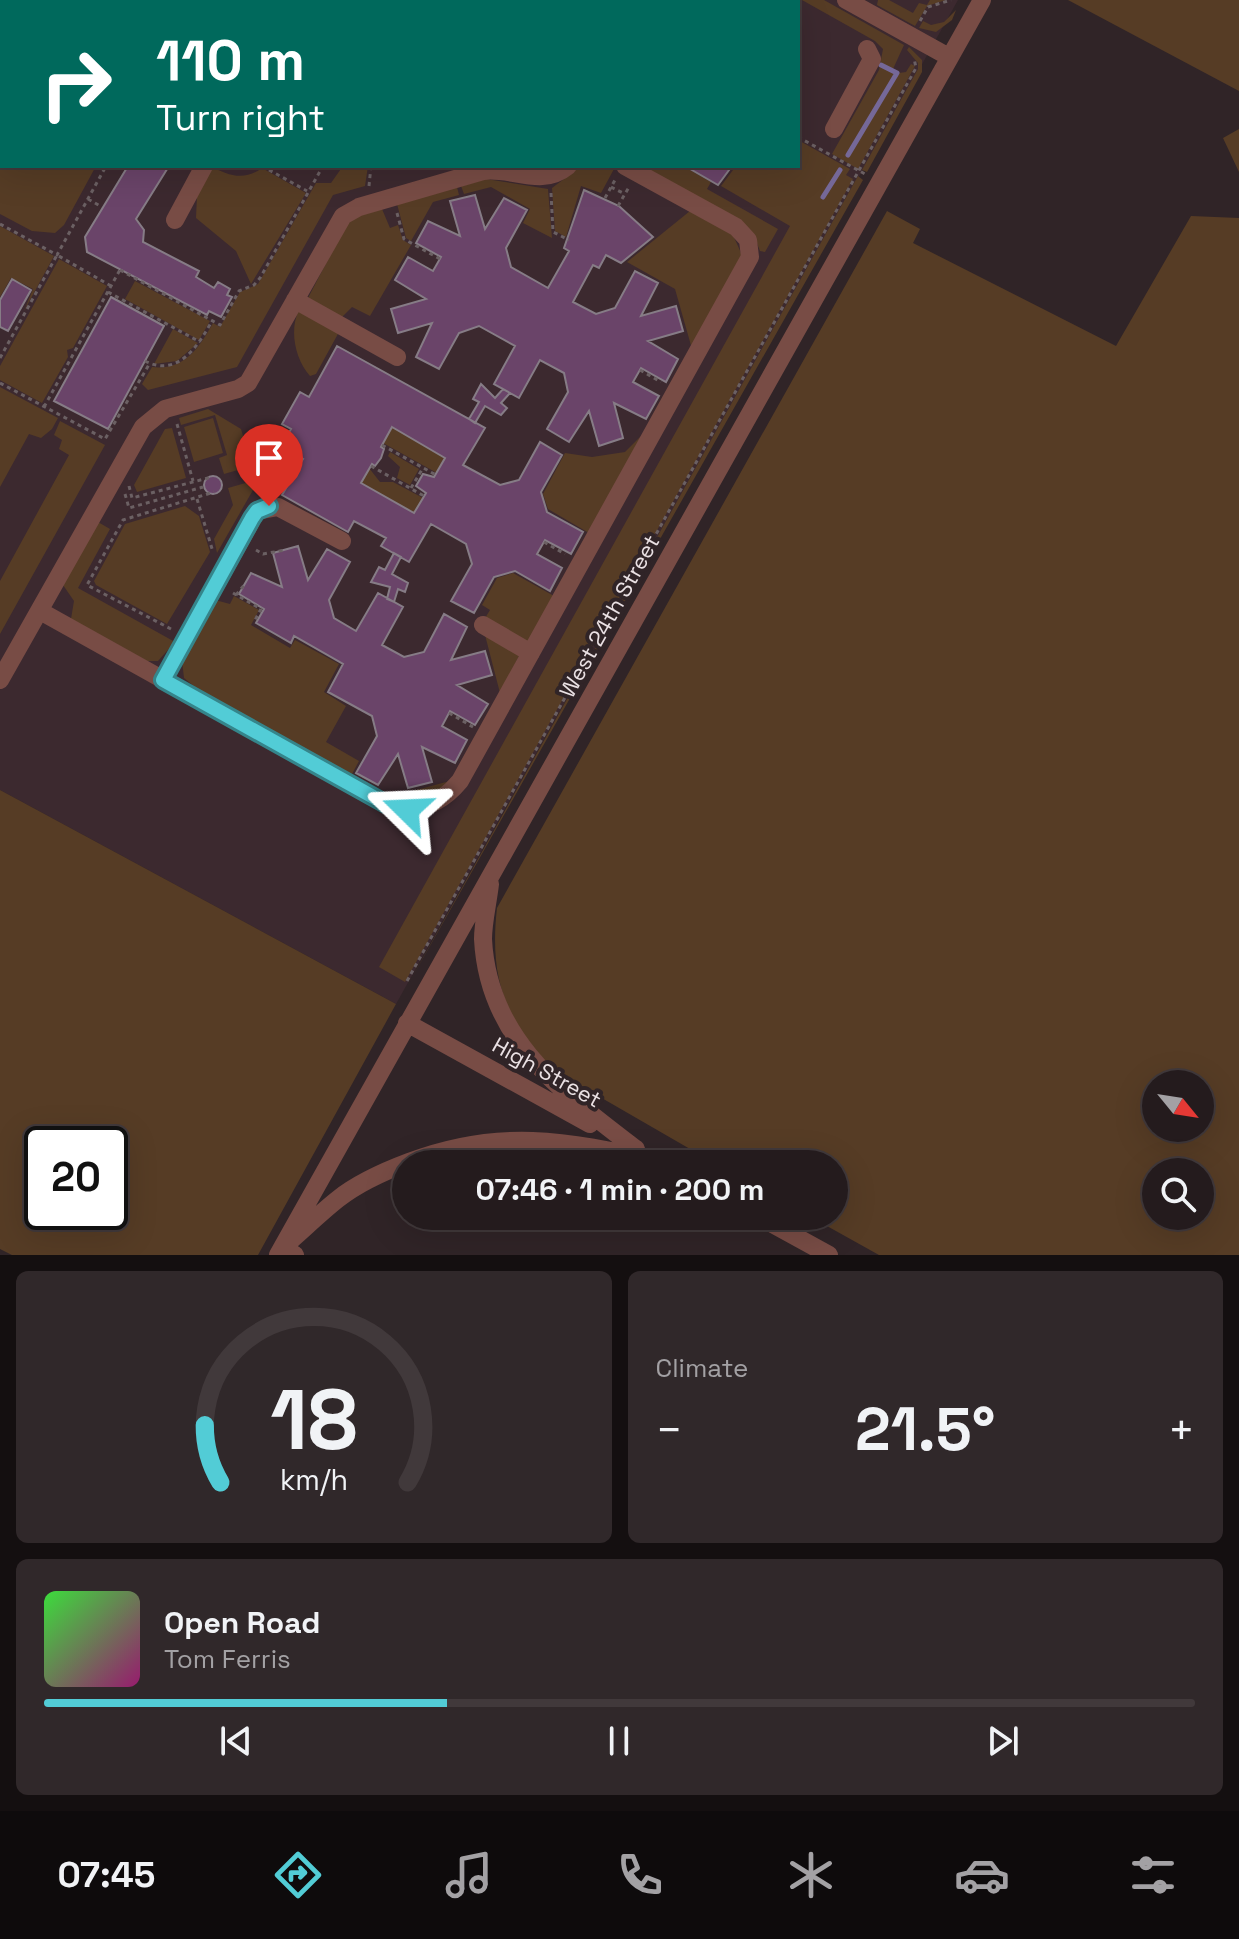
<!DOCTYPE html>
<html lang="en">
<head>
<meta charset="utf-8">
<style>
  body { margin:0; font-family:"Space Grotesk",sans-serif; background:#30282a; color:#f1f3f6; height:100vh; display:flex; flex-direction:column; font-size:30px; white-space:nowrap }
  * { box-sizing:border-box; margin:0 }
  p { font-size:26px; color:#a3a1a4 }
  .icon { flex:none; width:44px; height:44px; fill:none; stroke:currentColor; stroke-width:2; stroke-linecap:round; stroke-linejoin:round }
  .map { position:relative; height:1255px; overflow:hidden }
  .drawer { display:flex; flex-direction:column; gap:16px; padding:16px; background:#140f10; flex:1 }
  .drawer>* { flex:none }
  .banner { position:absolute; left:0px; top:0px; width:800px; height:168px; box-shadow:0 8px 32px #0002,0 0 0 2px #41393b; background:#00695c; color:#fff; overflow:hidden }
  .needle { width:52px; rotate:120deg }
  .tools { position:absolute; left:1142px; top:1070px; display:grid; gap:16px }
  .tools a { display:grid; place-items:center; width:72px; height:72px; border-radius:50%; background:#241b1d; box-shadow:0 8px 32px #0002,0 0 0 2px #41393b; font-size:40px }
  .speed { position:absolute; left:24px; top:1126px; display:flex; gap:16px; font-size:40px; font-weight:700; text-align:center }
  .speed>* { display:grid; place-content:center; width:104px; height:104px; border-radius:50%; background:#241b1d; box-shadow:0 8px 32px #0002,0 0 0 2px #41393b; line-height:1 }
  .speed .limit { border:4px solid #111; border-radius:12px; background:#fff; color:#111 }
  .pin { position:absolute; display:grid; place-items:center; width:68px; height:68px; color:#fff; margin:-82px -34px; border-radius:50% 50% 50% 0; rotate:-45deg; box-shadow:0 0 8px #0007 }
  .pin .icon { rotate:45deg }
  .me { position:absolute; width:88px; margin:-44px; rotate:291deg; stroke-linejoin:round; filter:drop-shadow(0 0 6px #0008) }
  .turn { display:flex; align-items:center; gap:28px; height:168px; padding:0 24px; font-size:36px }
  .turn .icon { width:104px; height:104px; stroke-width:2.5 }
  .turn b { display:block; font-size:56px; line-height:68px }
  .big { font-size:60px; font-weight:700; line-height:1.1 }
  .drawer .widget { flex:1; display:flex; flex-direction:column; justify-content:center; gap:12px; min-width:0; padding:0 28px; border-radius:12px; background:#30282a }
  .drawer .dial { align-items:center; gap:0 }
  .dial svg { height:208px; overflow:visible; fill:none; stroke:#41393b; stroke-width:7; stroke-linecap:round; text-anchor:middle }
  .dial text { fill:#f1f3f6; stroke:none }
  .song { display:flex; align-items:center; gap:24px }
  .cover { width:96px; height:96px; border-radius:12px; background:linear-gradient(135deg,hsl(120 70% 55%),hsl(320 70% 35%)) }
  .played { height:8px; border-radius:4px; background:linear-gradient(90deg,#52ccd6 35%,#41393b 35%) }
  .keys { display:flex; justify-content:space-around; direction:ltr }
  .heat { display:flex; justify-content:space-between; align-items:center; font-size:44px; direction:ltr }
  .drawer .tiles { flex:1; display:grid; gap:16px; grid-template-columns:1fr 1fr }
  .widget:last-child { grid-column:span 2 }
  .trip { position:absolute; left:392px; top:1150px; width:456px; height:80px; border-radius:40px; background:#241b1d; box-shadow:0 8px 32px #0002,0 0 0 2px #41393b; font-weight:700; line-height:80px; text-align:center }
  .tab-bar { display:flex; height:128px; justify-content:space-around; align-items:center; background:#0e0b0c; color:#a3a1a4 }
  .tab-bar .icon { width:56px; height:56px }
  .tab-bar .current { color:#52ccd6 }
  .tab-bar b { font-size:36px; color:#f1f3f6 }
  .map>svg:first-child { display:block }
  .built { fill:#3c292f; fill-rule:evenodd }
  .green { fill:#563c25; fill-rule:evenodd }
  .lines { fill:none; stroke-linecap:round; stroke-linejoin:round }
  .stream { stroke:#756898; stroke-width:5 }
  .building { fill:#6a4469; stroke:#867c86; stroke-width:2; fill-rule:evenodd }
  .path { stroke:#6b6063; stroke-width:3; stroke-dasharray:4 4; stroke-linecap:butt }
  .minor { stroke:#784c45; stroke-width:18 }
  .route-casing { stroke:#35858b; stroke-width:20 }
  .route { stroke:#52ccd6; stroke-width:14 }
  .labels { text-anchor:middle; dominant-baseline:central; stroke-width:8; stroke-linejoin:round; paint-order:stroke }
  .street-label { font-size:22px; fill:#eae1e4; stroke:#302427 }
</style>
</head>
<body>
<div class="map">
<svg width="1239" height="1255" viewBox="0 0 1239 1255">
  <rect width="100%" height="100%" fill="#302427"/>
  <path class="built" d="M0,0H958L396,1004L0,790ZM2,2H798V166H2Z"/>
  <path class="green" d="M802,0H824L904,45L893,69L899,73L906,72L911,64L915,66L858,169L832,154L879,70L883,49L875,41Z
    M878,0H889L913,13L919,3L927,5L930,0H946L927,6L915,26L877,5Z
    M1068,0H1239V91Z
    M956,10L952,20L936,32L919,28L923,21L931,25L944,22Z
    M909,47L922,60V72L867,172L862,170L918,69V63L907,50Z
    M0,72L2,166H96L64,225L55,233L32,231L0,214Z
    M1239,129V172L1223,138Z
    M798,140L850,169L846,175L853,179L405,982L379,967L790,226L721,186L736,166H798Z
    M211,166C228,176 245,181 262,168L306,193L251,284L236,251L196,218L197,196Z
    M343,166H368L365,186L333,195L237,367L148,390L142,384L152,367C184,371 199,348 213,323L220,327L240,292L258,284L316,183H331Z
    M581,166L614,169L601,193L581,186L566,237L555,231L552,188Z
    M644,166H683L711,182L707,189L778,229L765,252L760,251L755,238Z
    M858,176L863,180L409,983Z
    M486,179L548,189L552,238L523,223L530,209L491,187L464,194L461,186Z
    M457,187L459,195L433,202L411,241L406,238L397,204Z
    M382,209L390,228L398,225L403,240L411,245L370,316L352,307L342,317L308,298L346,225L358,216Z
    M690,211L733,235L742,255L692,349L675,289L627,262Z
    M887,211L920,229L913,243L1116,346L1191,216L1239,218V1255H879L809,1216H834V1164H716L555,1071C505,1022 489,978 497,908ZM1156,1084H1200V1128H1156ZM1156,1172H1200V1216H1156Z
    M0,226L54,256L24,311L33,289L11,278L0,297Z
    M59,259L107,286L73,348L67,350L68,357L42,403L0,380V366Z
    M135,281L210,321L199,340L125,299Z
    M299,310L339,332L316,374L310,376C295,359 289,330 299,310Z
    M173,329L198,343L177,361L154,364Z
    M0,387L58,418L52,429L41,438L29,434L0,487Z
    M208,409L241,429L252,466L224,474L219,458L227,455L215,415L181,425L179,418Z
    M213,418L223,453L194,462L184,427Z
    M60,421L105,445L0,634V581L69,455L59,449L62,440L54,435Z
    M392,427L445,458L437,473L383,443Z
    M172,428L186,478L137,492L134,485L165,429Z
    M641,436L589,533L548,509L543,494L565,453L592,457L625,452Z
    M390,452L419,469L410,485L397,478L400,467L388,456Z
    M369,468L380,482H393L423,498L414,513L361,483Z
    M256,480L257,483L217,553L214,539L233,505L228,488Z
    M185,506L199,516L210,552L167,624L96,585L94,581L125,524Z
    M98,522L110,529L78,588L175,642L158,661H147L71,619L74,601L63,585Z
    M513,573L554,596L528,643L484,620L490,610L482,605L497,578Z
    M234,596L259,610L251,625L290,648L295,640L339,664L324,692L346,706L326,742L359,761L351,776L201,692L184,678L182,661L215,600L230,604Z
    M484,631L520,654L500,693Z
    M450,781C431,799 416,802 390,797Z
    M0,790L396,1004L258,1255H12L0,1249ZM110,1144V1212H42V1144Z"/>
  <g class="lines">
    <path class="stream" d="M848,155L897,73L881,65
      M823,197L840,170"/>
  </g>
  <path class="building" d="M282,0H481L484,2H281Z
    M0,17L2,18V60L0,59Z
    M128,166H169L136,219L144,230L143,242L199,271L196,277L214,288L218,282L230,289L227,295L232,297L221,317L209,311L207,315L87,252L85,237Z
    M685,166H732L718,185Z
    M584,190L619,206L653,237L621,263L606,255L599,268L593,265L573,302L596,314L615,308L635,271L658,283L641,316L676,306L683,331L648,341L678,359L666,382L641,368L633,382L659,396L646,419L614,403L623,438L599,446L589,411L569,442L547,429L568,392L564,373L540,360L519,398L494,384L515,346L479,326L459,333L439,369L416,357L432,323L398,333L391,309L426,299L395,280L408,257L433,271L441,257L416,243L428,221L460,236L450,201L475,195L485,229L504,198L527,210L506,248L511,267L548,288L569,251L564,248Z
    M12,279L31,290L8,331L0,327V300Z
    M111,297L164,326L108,429L54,401Z
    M337,346L485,428L463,465L500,485L519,480L540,442L562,455L541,492L547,512L583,532L571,554L545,540L537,554L562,568L550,591L515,571L494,577L474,613L451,601L472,564L466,544L431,524L409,562L381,546L386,538L354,521L348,532L282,495L303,459L281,447L291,429L282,424L300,392L309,397ZM392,427L445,458L434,477L423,474L416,486L426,493L414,513L361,483L372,464L375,466L381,458L384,449L381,447Z
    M481,384L495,398L503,389L510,393L501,403L507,408L501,415L485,406L475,423L469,419L479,402L473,399Z
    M298,456L303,459L299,465L251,477L249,469Z
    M204 485a9 9 0 1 1 18 0a9 9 0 1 1-18 0Z
    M298,546L308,580L327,549L350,562L329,600L334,618L356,631L378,593L403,607L382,645L404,657L424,652L444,614L467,627L451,660L485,651L492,675L457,685L488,704L475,725L450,711L442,726L467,740L455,763L422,747L432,782L408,788L398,754L378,785L356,773L377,736L372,716L328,692L343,664L294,636L291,643L256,623L264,609L239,594L251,573L282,587L273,553Z
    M394,553L401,557L392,574L408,583L405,592L398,589L394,602L387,599L390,587L371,582L379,567L385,570Z"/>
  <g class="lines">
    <path class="path" d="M110,0L111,2
      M124,0L125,2
      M552,0L556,2
      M60,2V0
      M920,21L928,7L951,0
      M798,137L865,174
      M262,166L307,191
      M369,186L371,166
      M611,187L625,194
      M551,193L553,232L569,240
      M605,198L615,180
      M88,199L102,207
      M618,206L629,187
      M397,213L404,239L440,259
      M0,224L57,255L106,166
      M120,270L220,325L239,291L254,285L260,278L323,166
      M108,292L200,342
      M0,358L57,255L111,286
      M145,361C178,378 198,346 212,321
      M640,370L661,382
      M0,383L105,439L150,363
      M44,407L121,268
      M177,424L193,481
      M382,445L436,475
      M371,466L424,496
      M129,486L132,498L212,477
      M411,488L423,468
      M125,494L129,508L203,487
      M197,499L213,552
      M544,542L565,554
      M256,550L263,554L285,550
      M233,593L261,609L254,622
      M236,595L245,584
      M171,629L87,585L123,520L214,492
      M449,713L473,727
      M407,981L916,68L914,58"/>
    <path class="minor" d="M189,0L190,2
      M846,0L949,57
      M520,2L521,0
      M666,2L667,0
      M760,2L761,0
      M834,129L872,59L867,49
      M175,220L204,166
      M295,300L397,357
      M40,611L386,804C416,814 440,805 460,781L750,257L748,240L736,227L625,166
      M483,625L531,653
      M0,680L143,427L165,409L238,389L248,383L343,216L359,207L483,171C513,167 541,188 568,166
      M163,680L257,511L278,507L342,541
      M490,884C488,902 483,922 483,939C488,1040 562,1092 636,1149
      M407,1023L590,1124
      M758,1216L829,1255
      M278,1255L982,0
      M295,1255L282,1248C301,1232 319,1214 338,1199C358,1183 385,1171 409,1162C498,1128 567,1140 657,1161"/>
  </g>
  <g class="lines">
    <defs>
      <path id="route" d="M269,506L257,511L252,518L163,680L386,804L407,810"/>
    </defs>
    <use href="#route" class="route-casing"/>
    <use href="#route" class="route"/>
  </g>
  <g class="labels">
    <g class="street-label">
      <text transform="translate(609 616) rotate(-61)">West 24th Street</text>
      <text transform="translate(547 1072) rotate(29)">High Street</text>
    </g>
  </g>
</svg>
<div class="tools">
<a><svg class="needle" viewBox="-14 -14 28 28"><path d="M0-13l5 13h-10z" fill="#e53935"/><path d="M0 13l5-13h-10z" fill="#a3a1a4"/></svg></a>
<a><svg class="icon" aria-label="search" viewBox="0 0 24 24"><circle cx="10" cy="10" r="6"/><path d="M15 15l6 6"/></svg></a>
</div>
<div class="speed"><div class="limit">20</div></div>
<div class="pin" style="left:269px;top:506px;background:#d93025"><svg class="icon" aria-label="arrive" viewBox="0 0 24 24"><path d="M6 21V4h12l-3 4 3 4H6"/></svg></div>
<svg class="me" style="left:407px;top:810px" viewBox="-20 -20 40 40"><path d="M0-17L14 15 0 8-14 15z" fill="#52ccd6" stroke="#fff" stroke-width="4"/></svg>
<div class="trip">07:46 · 1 min · 200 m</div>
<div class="banner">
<div class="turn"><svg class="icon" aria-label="right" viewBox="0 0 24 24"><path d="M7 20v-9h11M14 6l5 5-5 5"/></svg><div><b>110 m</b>Turn right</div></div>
</div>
</div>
<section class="drawer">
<div class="tiles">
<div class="widget dial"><svg viewBox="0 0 100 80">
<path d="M14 69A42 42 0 1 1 86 69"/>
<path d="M14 69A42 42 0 0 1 8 47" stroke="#52ccd6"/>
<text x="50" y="56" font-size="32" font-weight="700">18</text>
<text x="50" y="72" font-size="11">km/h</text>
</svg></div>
<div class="widget"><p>Climate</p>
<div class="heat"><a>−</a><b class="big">21.5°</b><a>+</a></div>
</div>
<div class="widget">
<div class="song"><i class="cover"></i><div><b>Open Road</b><p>Tom Ferris</p></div></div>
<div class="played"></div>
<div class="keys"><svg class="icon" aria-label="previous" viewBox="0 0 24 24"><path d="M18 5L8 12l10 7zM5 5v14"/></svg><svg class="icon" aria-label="pause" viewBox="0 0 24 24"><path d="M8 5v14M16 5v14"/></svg><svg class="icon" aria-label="next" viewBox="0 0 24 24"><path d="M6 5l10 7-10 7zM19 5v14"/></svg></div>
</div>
</div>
</section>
<nav class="tab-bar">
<b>07:45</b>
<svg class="icon current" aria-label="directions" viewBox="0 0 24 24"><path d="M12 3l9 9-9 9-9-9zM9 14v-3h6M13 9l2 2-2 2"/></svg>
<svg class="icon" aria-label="music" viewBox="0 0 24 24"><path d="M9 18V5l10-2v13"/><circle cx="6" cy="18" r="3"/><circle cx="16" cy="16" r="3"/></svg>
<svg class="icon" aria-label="phone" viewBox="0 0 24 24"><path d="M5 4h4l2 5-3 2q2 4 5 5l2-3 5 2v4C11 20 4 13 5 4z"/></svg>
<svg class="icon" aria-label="climate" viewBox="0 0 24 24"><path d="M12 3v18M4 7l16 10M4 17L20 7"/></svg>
<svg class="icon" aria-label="car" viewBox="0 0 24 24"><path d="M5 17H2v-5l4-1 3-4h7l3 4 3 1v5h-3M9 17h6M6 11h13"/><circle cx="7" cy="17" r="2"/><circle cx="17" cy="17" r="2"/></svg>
<svg class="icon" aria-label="filters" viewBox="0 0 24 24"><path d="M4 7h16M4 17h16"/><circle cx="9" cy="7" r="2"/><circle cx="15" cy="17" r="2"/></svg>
</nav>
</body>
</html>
